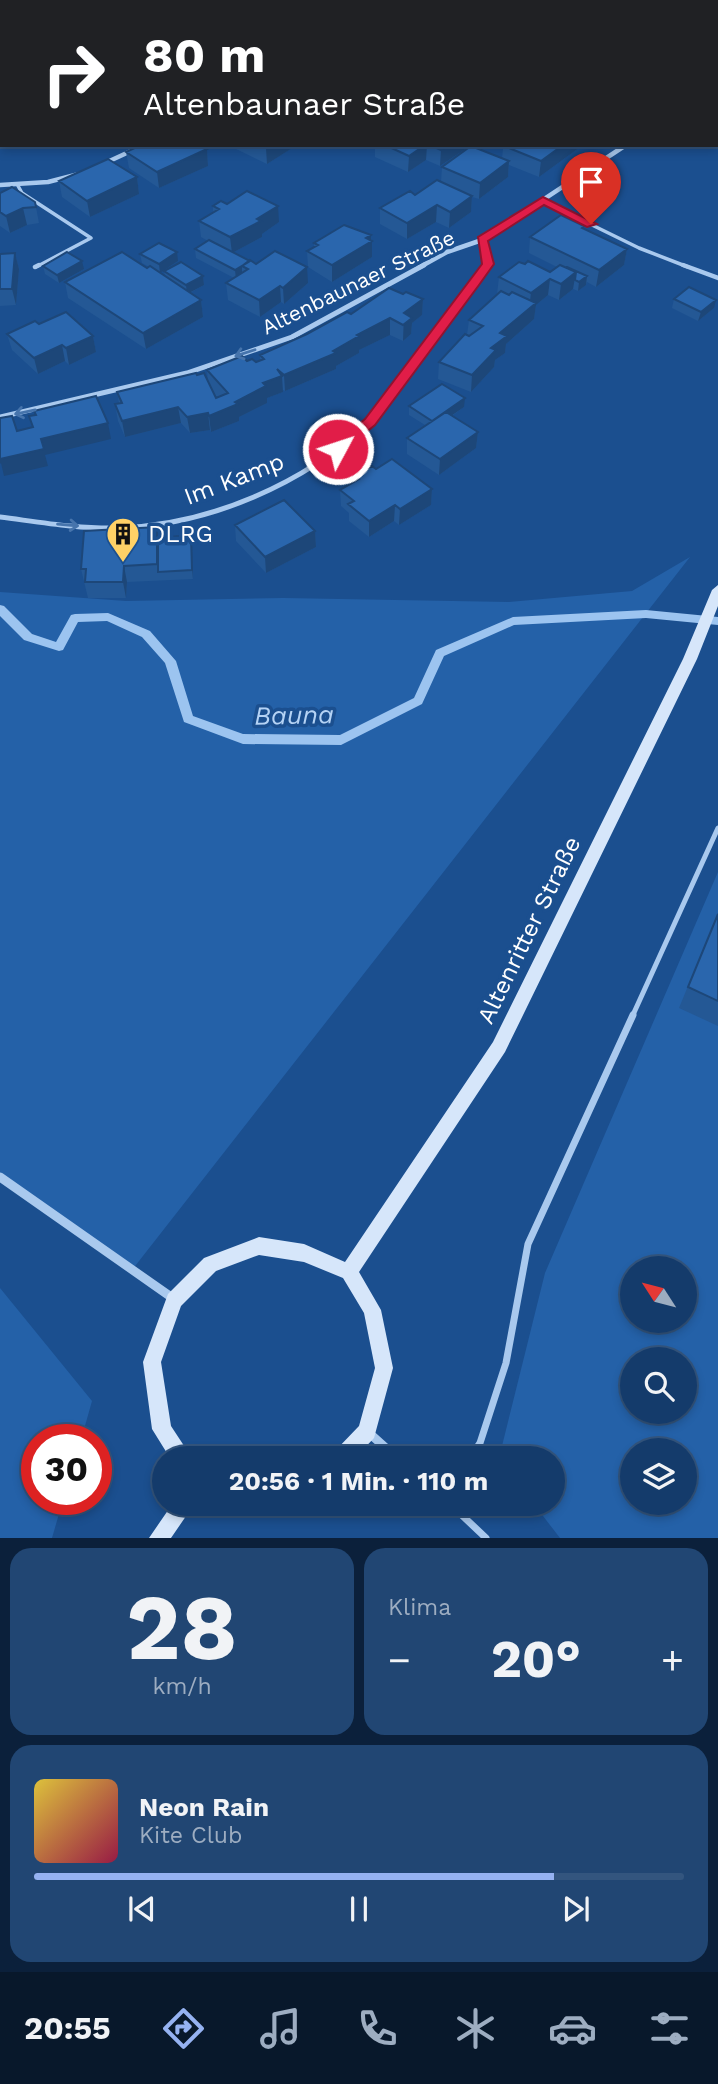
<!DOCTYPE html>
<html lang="de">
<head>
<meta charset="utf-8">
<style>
  body { margin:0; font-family:"Work Sans",sans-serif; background:#214673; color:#f1f3f6; height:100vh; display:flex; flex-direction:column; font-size:26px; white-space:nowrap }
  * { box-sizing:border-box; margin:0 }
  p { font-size:23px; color:#9dadc1 }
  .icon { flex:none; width:38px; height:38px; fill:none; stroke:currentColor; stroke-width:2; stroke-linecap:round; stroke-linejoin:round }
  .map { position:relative; height:1538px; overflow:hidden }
  .sheet { display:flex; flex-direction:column; gap:10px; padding:10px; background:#0b203b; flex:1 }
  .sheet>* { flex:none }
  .banner { position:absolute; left:0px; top:0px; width:719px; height:147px; box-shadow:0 4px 10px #0003,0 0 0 2px #33557e; background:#202124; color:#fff; overflow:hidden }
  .needle { width:46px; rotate:306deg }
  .buttons { position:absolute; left:620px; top:1256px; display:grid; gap:14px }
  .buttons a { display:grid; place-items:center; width:77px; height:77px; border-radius:50%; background:#143b6b; box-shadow:0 4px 10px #0003,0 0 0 2px #33557e; font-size:35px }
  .speed { position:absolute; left:21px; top:1424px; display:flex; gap:14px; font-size:35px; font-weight:700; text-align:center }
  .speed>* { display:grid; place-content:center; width:91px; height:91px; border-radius:50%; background:#143b6b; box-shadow:0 4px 10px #0003,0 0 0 2px #33557e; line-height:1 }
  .speed .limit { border:10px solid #d22; background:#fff; color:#111 }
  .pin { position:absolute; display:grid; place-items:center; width:60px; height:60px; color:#fff; margin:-72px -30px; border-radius:50% 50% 50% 0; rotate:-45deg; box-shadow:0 0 7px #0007 }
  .pin .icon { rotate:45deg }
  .me { position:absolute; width:77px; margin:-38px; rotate:50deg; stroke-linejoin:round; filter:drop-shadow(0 0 5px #0008) }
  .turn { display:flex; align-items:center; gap:24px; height:147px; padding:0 28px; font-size:32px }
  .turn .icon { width:91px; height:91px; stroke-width:2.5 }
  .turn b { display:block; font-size:49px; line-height:60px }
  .big { font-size:52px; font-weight:700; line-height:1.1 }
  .sheet .widget { flex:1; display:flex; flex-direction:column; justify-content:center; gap:10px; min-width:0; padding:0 24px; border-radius:21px; background:#214673 }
  .sheet .dial { align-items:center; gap:0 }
  .dial b { font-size:91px; line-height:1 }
  .song { display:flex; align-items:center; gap:21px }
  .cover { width:84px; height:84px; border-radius:10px; background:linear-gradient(135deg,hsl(50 70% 55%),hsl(340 70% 35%)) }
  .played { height:7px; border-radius:4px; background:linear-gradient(90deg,#95b2f1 80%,#33557e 80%) }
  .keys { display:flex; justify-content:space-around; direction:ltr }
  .heat { display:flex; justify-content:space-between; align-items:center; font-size:38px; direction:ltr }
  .sheet .tiles { flex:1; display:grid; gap:10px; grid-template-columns:1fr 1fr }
  .widget:last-child { grid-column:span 2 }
  .trip { position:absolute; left:152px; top:1446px; width:413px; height:70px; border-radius:35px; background:#143b6b; box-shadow:0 4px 10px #0003,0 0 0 2px #33557e; font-weight:700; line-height:70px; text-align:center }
  .dock { display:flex; height:112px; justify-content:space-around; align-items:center; background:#08182b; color:#9dadc1 }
  .dock .icon { width:49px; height:49px }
  .dock .current { color:#95b2f1 }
  .dock b { font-size:32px; color:#f1f3f6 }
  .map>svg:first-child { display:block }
  .green { fill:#2461a8; fill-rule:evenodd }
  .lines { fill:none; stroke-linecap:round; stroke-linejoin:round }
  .stream { fill:#9cc4f0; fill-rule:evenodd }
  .lane-far3 { stroke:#a9c9ee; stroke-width:3.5 }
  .lane-far2 { stroke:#a9c9ee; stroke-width:4.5 }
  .lane-far1 { stroke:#a9c9ee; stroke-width:5 }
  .lane { stroke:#a9c9ee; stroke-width:7 }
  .street-far2 { stroke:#a9c9ee; stroke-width:4.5 }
  .street-far1 { stroke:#a9c9ee; stroke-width:5 }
  .street { stroke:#a9c9ee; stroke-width:9 }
  .secondary { fill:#d6e6fa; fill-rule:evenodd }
  .wall { fill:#245895 }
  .shaded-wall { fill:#1d4779 }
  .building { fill:#2a66ad; stroke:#1d4779; stroke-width:2 }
  .oneway { stroke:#4674ac }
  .route { fill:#e11d48; stroke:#92132f; stroke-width:2 }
  .labels { text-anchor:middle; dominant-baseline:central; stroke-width:7; stroke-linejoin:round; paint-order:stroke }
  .far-street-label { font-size:21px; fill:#fff; stroke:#1b4f8f }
  .street-label { font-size:24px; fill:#fff; stroke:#1b4f8f }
  .poi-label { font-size:24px; fill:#fff; stroke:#1b4f8f; text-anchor:start }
  .water-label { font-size:26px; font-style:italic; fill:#b5d3f5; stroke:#1b4f8f }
</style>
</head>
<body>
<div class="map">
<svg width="718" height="1538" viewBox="0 0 718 1538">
  <rect width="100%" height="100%" fill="#1b4f8f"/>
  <path class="green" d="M690,557L132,1270L0,1177V592L126,601L283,598L509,602L632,591Z
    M718,872V1538H560L533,1503H553V1458H499L545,1273ZM632,1269H684V1321H632ZM632,1360H684V1412H632ZM632,1451H684V1503H632Z
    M0,1288L92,1401L81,1440H37V1500H63L52,1538H0Z"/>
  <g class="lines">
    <path class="stream" d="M0,605L4,606L32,634L56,642L71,615L75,614L108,613L150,631L176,661L193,716L243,734L340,735L414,698L436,650L513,617L646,610L718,617V625L646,618L514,625L444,656L422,704L341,745L243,744L184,722L165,663L142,637L107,621L78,622L63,650L59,651L24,640L0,616Z"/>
    <path class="lane-far3" d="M17,184L22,193L91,238L36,267
      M543,201L639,248L688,267"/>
    <path class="lane-far2" d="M683,265L718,278
      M35,267L39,265"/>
    <path class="lane-far1" d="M632,1017L718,828"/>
    <path class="lane" d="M470,1458L480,1443L506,1363L528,1244L633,1015
      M449,1503L486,1538"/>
    <path class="street-far2" d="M35,2L41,0
      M103,164L144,145
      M0,185L48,182L79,174
      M482,240L488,264L486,267
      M420,267L447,252L482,240L626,145"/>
    <path class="street-far1" d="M0,417L187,373L292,337L424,265
      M0,517C39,522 78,529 118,528C210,525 304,484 371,421L487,265"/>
    <path class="street" d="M0,1177L174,1299
      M368,1432L397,1458"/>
    <path class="secondary" d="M718,585V606L697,659L505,1052L359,1272L381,1310L393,1368L374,1438L355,1458H332L335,1451L359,1426L375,1368L364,1313L343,1278L304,1262L259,1255L216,1271L181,1306L161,1362L171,1426L192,1458H170L152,1429L143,1362L168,1294L204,1258L259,1237L304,1244L345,1262L493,1042L683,659L712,590Z
      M173,1503H195L171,1538H149Z"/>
  </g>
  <path class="wall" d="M140,0H167L164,2H144Z
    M480,0H535L531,2H484Z
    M2,17V43L0,42V18Z
    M228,145H297L267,164Z
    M375,145H471L440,166L426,160L408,172L375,157Z
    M497,145H583L539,177L509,165L508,177L479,199L472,197L471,212L449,228L436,222L407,239L380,224V208L415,195L441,182L442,167L502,158L503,149L497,146Z
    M207,149L208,166L159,188L129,168L126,152Z
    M137,177L139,194L90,217L62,197L59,181Z
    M0,193L35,202L39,223L27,225L10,233L0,226Z
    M227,204L279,222L262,234V237L234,252L256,264L308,283L284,304L281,302L260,317L228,300L226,283L234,278L196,258L195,249L208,241L201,237L199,221L213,212V206Z
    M584,229L627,249L624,265L596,287L587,282L586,285L578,291L573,289L559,300L548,295L536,305L534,319L506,344L505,353L495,360L494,367L471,392L438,379L439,362L467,335L469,320L498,294H497L499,277L550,272L557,267L529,253L530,237Z
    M371,235L372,257L332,282L308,267L307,251L314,247V243Z
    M15,253L19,269L16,305L0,306V254Z
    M140,254L178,261L160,273L165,276L164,271L203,276L204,285L190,293L201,300L203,317L146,349L68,298L65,282L149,267L142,263Z
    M43,266L84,269L59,283L45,274Z
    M403,294L423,299L422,315L412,323L411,334L403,341L390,335L359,350V353L336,366V369L285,391L283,390V392L267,398V403L239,417V421L211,432L210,430L190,433L181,423L125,437L118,421L115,404L119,403L117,392L197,375L208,383L207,370L247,361L256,362L260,360V355L351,314Z
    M674,299L714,308L698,321L672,308Z
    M39,324L93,336L96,352L69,365L65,361L38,374L12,350L7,334Z
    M409,406L464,407L452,416L478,432L476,448L439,475L407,454V438L425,425L409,415Z
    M376,469L432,489L431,505L399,525L394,521L369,537L349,521V513L341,506L340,490L356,481V476Z
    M235,525L315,531L316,547L266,573L236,541Z
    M159,538L192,544L193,579L127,582L126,598H88L81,569Z
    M718,913V1026L679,1008Z"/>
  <path class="shaded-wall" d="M153,0H167L164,2H153Z
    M346,0H361V2H343Z
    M510,0H535L531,2H510Z
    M2,126V144H0V127Z
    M270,145H297L267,164L266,148Z
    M425,145H427L426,160L408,172L409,156Z
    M449,145H471L440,166L441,150Z
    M563,145H583L539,177L541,161Z
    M207,149L208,166L159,188L157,172Z
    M509,161L508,177L479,199L480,183Z
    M137,177L139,194L90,217L87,201Z
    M472,196L471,212L449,228L450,212Z
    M437,205L436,222L407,239V223Z
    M278,206L279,222L262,234V237L232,253L230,237Z
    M23,208L27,225L10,233L6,216Z
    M371,235V242L372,241V257L332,282V265Z
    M627,249L624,265L596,287L599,270Z
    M177,252L178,261L160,273L159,264Z
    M15,253L19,269L16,305L12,289Z
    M82,261L84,269L59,283L57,275Z
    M242,266V275L236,279L235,270Z
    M307,267L308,283L284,304L283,288Z
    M576,272L573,289L559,300L561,284Z
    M203,276L204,285L187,294L186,285Z
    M587,276L586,285L578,291L579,282Z
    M550,279L548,295L536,305L534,319L506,344L505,353L495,360L494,367L471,392L472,375L500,333L529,309L531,293Z
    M280,286L281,302L260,317L259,300Z
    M423,299L422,315L412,323L411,334L403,341L404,313Z
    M201,300L203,317L146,349L143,333Z
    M716,300L714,308L698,321L701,312Z
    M390,318V335L359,350V353L336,366V369L285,391L284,375L333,351L357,335Z
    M93,336L96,352L69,365L66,348Z
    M62,345L65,361L38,374L34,358Z
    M282,376L283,392L267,398V403L239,417V421L211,432L209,416L235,402L263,383Z
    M465,398L464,407L432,429V421Z
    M178,407L181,423L125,437L122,421Z
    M208,413L210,430L190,433L187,417Z
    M108,423L111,439L45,455L48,466L4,476L1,463L0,464V458L41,439Z
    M478,432L476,448L439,475L440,459Z
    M432,489L431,505L399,525L400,509Z
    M395,505L394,521L369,537V521Z
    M315,531L316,547L266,573L265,557Z
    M191,535L192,544L193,579L192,570Z
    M124,566L127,582L126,598L123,582Z"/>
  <path class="building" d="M61,0H114L110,2H56Z
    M298,0H346L343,2H294Z
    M575,0H613L618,2H572Z
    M2,17V29L0,28V18Z
    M141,145H200L207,149L157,172L126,152Z
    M385,145H425L409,156Z
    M430,145H449L441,150Z
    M505,145H563L541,161L504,146Z
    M471,146L509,161L480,183L442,167Z
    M108,159L137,177L87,201L59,181Z
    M437,180L472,196L450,212L437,205L407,223L380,208L410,191L415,195Z
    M12,187L35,202L36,207L23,208L6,216L0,212V193Z
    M247,191L278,206L257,219L261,221L230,237L199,221L219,209L213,206L221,201L227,204Z
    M561,215L584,226L582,228L627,249L599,270L530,237Z
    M344,225L371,235L366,238L372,241L332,265L307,251L318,245L314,243Z
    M209,240L250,261L235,270L195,249Z
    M159,243L177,252L159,264L140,254Z
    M275,251L307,267L283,288L280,286L259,300L226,283L248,269L242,266L250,260L256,264Z
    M67,252L82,261L57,275L43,266Z
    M122,252L147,268L150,266L201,300L143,333L65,282Z
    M15,253L12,289H0V254Z
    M528,261L550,272L560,265L576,272L561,284L550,279L531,293L499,277L519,262L525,264Z
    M181,262L203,276L186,285L164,271Z
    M566,267H567L587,276L579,282L575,280L576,272Z
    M689,287L716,300L701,312L674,299Z
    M389,288L403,294L406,292L423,299L404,313L412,318L403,325L390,318L357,335L359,336L333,351L336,353L284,375L277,369L282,376L263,383L266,386L235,402L238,404L209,416L208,413L187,417L178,407L122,421L115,404L122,403L117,392L196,373L197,375L204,373L216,398L228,393L207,370L242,356L247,361L252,359L256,362L264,359L260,355L307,334L347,312L351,314Z
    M501,291L509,295L512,292L536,303L500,333L507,336L491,348L496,350L472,375L439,362L465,334L469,336L483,326L469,320Z
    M66,312L93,336L66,348L62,345L34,358L7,334L35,321L39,324Z
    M442,384L465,398L432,421L409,406Z
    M96,396L108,423L41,439L44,449L0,459V418L12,416L17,431L33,427L29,416L36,415L34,411Z
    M446,412L478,432L440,459L407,438Z
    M392,459L432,489L400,509L395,505L369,521L348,504L354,501L340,490L359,479L356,476L372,466L376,469Z
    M284,500L315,531L265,557L235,525Z
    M157,527V564L124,566L123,582H85L86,569H81L84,531Z
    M191,535L192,570L158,572V538Z
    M718,914V1001L688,987Z"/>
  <defs><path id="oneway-shaft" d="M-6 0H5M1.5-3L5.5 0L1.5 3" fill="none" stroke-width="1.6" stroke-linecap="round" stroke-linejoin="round" transform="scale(1.75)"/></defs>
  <g class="oneway">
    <use href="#oneway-shaft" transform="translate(245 353) rotate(162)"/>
    <use href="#oneway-shaft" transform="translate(25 412) rotate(168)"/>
    <use href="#oneway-shaft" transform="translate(68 525) rotate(5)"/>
  </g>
  <path class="route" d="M543,197L597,224L587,227L544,205L488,241L494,264L479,285L375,425L342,452H333V446L365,419L482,264L478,237Z"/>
  <defs>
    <symbol id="building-pin" viewBox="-11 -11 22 30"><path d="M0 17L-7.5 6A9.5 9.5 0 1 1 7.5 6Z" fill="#ffd166" stroke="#1b4f8f"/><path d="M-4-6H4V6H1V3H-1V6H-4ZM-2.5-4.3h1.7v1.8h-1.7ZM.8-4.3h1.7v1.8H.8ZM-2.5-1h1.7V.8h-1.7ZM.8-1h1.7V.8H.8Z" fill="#111"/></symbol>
  </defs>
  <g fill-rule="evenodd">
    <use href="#building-pin" x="104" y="515" width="38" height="52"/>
  </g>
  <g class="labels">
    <g class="far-street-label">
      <text transform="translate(358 282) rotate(-26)">Altenbaunaer Straße</text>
    </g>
    <g class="street-label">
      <text transform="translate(234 479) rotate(-21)">Im Kamp</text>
      <text transform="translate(529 930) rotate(-64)">Altenritter Straße</text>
    </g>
    <g class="poi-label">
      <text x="148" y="534">DLRG</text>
    </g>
    <g class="water-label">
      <text transform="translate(294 715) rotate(-1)">Bauna</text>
    </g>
  </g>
</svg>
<div class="buttons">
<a><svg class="needle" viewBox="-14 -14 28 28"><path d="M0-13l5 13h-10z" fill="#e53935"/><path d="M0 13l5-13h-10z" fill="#9dadc1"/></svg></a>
<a><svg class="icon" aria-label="search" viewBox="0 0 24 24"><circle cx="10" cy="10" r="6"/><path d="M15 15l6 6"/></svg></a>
<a><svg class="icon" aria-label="layers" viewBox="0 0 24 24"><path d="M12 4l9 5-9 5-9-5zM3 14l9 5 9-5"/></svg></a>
</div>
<div class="speed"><div class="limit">30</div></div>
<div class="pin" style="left:591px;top:224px;background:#d93025"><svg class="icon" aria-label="arrive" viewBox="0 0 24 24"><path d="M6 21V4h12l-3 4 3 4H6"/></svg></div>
<svg class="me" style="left:338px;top:449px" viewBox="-20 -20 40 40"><circle r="17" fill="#e11d48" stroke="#fff" stroke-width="3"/><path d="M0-11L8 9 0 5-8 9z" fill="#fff"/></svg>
<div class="trip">20:56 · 1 Min. · 110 m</div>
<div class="banner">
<div class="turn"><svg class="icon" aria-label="right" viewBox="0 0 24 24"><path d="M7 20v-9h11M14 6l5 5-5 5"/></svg><div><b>80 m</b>Altenbaunaer Straße</div></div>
</div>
</div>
<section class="sheet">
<div class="tiles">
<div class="widget dial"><b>28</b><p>km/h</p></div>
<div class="widget"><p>Klima</p>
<div class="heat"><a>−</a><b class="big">20°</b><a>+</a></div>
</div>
<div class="widget">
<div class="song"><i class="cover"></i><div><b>Neon Rain</b><p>Kite Club</p></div></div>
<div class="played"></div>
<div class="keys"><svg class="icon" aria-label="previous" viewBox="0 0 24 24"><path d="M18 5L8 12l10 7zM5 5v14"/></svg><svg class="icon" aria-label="pause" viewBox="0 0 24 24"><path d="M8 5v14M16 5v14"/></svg><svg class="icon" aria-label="next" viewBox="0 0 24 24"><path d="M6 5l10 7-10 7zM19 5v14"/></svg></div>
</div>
</div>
</section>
<nav class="dock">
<b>20:55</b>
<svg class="icon current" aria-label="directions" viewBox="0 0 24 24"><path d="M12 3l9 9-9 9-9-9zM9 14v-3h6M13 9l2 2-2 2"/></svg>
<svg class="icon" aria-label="music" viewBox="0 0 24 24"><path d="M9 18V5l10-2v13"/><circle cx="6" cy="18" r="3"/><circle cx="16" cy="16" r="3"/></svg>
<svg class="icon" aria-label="phone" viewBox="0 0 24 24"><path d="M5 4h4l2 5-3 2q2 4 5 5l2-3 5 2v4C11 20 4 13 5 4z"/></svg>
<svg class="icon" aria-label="climate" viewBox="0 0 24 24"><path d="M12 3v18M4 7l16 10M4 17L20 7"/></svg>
<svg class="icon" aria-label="car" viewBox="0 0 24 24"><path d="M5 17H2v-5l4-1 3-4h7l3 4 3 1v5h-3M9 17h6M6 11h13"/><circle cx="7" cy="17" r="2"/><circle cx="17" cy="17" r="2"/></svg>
<svg class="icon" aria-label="filters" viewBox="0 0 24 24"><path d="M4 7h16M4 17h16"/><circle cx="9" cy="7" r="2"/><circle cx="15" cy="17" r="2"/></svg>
</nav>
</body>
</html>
